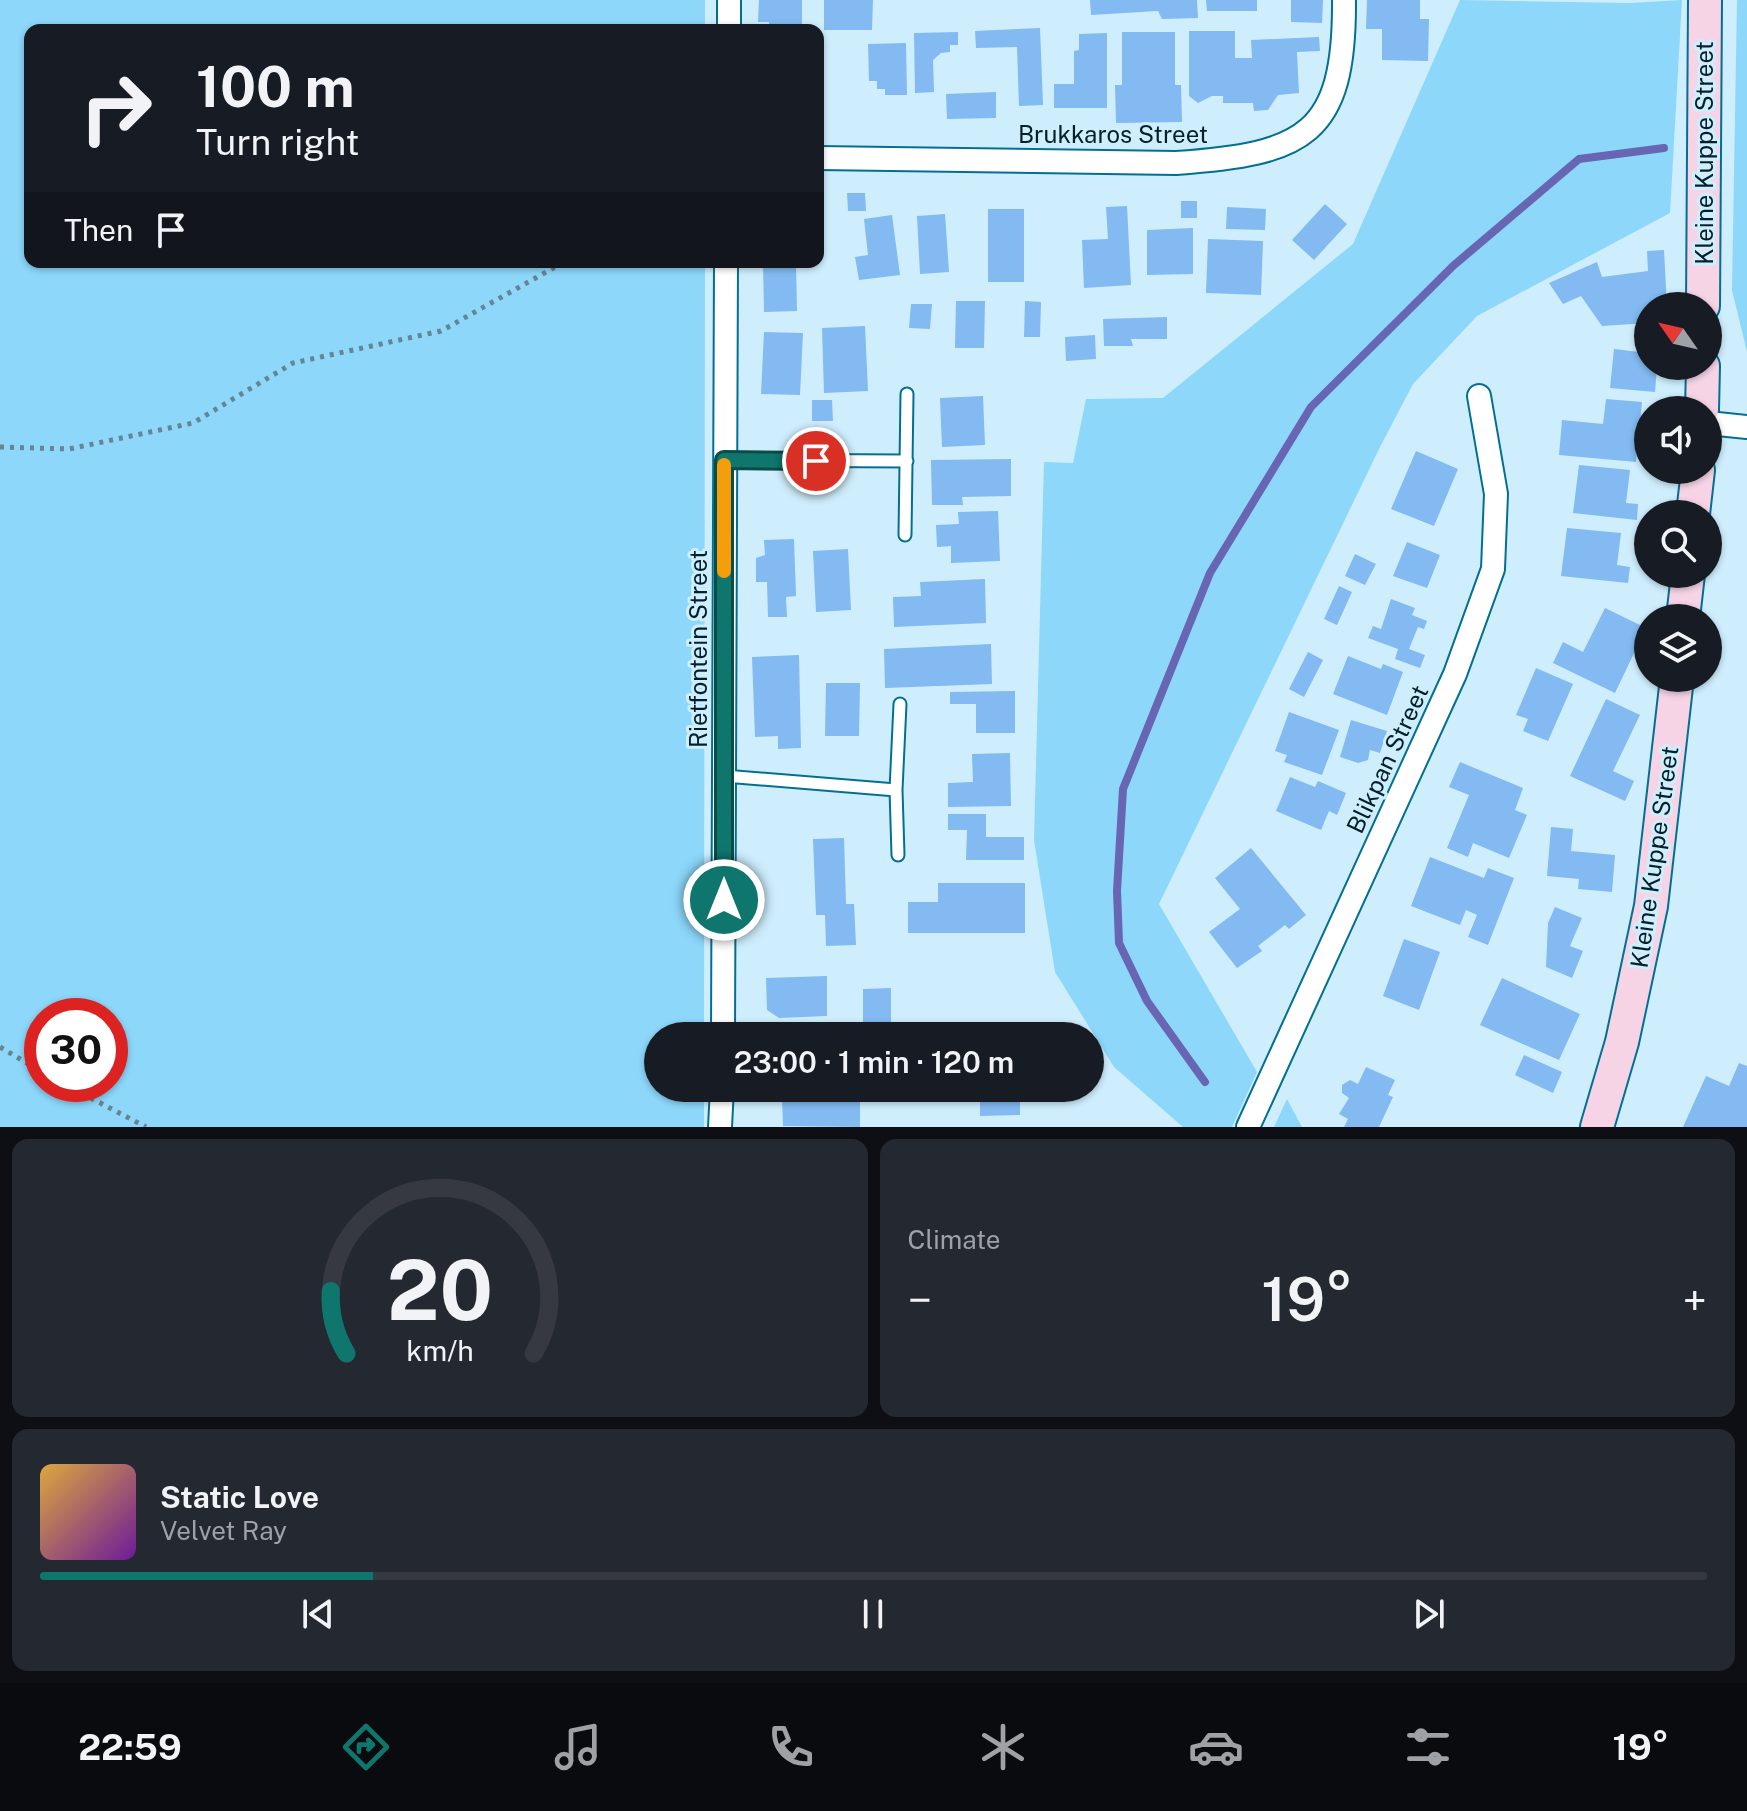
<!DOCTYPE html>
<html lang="en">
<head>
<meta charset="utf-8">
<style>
  body { margin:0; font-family:"Public Sans",sans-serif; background:#242831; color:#f1f3f6; height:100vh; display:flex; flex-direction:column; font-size:30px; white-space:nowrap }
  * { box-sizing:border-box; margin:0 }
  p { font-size:26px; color:#9ea1a6 }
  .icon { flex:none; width:44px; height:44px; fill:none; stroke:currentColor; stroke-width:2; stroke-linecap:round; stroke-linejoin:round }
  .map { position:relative; height:1127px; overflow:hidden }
  .drawer { display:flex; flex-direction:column; gap:12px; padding:12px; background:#0d0f14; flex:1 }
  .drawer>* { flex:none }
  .top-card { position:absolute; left:24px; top:24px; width:800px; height:244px; border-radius:16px; box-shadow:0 2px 6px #0004; background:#171b24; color:#f1f3f6; overflow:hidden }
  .needle { width:52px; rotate:304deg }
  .controls { position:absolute; left:1634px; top:292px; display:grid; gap:16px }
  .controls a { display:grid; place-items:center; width:88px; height:88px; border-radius:50%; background:#171b24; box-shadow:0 2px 6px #0004; font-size:40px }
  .speed { position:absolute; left:24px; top:998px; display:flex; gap:16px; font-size:40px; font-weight:700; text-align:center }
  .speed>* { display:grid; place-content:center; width:104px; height:104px; border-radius:50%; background:#171b24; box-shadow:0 2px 6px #0004; line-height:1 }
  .speed .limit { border:12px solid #d22; background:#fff; color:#111 }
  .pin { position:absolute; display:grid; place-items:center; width:68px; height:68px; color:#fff; margin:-34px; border:4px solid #fff; border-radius:50%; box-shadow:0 2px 8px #0007 }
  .me { position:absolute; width:88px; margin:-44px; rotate:0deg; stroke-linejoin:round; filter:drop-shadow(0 0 6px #0008) }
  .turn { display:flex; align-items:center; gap:28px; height:168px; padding:0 40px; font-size:36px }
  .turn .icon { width:104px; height:104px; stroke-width:2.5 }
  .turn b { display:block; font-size:56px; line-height:68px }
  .then { display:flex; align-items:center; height:76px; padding:0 40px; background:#0003; gap:16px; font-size:30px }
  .big { font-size:60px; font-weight:600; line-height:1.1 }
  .drawer .tile { flex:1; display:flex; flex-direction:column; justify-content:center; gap:12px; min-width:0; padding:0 28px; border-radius:16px; background:#242831 }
  .drawer .dial { align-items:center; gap:0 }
  .dial svg { height:208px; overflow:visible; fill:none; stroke:#363941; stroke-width:7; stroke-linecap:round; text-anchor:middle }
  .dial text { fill:#f1f3f6; stroke:none }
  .song { display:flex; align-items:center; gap:24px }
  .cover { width:96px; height:96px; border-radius:12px; background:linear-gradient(135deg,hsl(40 70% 55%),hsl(280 70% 35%)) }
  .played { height:8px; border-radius:4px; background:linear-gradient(90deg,#0f766e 20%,#363941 20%) }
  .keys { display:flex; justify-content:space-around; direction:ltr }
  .heat { display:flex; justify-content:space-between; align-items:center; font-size:44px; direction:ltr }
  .drawer .tiles { flex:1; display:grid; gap:12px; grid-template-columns:1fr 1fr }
  .tile:last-child { grid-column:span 2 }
  .trip { position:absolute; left:644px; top:1022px; width:460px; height:80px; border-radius:40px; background:#171b24; box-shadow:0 2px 6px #0004; font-weight:600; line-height:80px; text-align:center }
  .dock { display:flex; height:128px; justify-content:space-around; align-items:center; background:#090b0e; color:#9ea1a6 }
  .dock .icon { width:56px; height:56px }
  .dock .selected { color:#0f766e }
  .dock b { font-size:36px; color:#f1f3f6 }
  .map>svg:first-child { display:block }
  .green { fill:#8cd7fa; fill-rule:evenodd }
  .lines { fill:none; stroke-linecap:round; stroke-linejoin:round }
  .stream { stroke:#6865b2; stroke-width:8 }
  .building { fill:#82baf1 }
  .lane-casing { stroke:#036f92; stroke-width:15 }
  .street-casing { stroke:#036f92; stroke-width:26 }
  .secondary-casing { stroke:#036f92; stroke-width:36 }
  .path { stroke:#668491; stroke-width:5; stroke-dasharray:4 6; stroke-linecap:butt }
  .lane { stroke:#fff; stroke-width:11 }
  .street { stroke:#fff; stroke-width:22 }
  .secondary { stroke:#f6d4e6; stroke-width:32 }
  .route-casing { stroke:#0a4d48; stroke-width:20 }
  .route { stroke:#0f766e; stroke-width:14 }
  .slow { stroke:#f59e0b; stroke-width:14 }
  .labels { text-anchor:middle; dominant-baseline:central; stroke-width:6; stroke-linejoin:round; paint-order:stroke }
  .street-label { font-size:24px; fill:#031f2a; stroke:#ceeefd }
</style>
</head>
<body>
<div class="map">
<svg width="1747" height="1127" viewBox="0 0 1747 1127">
  <rect width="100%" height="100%" fill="#ceeefd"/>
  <path class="green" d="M0,0H705V30H30V262H705L704,1036H658V1088H704V1127H0ZM42,1016H110V1084H42Z
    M1460,0L1630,3L1682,0L1670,213L1477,316L1413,384L1380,447L1159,904L1257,1072L1232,1127H1183L1114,1067L1055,972L1034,840L1044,462L1073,463L1086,399L1163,398L1353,244Z
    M1737,0H1747V352L1732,290Z
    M1287,1099L1302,1127H1274Z"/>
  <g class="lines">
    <path class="stream" d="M1205,1082L1147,1001L1119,943L1117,891L1123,789L1210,573L1311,407L1453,266L1579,159L1664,148"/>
  </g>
  <path class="building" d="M759,0H802V30H769V22H758Z
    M824,0H873L872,30H824Z
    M1090,0H1197L1198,18L1162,19L1158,11L1091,15Z
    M1206,0H1257V11H1207Z
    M1291,0H1323L1322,23L1291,22Z
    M1367,0H1420V19H1429L1428,61L1382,60V29H1366Z
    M1040,28L1043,105L1019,106L1017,47L976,48L975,31Z
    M1189,31H1235V58H1252L1251,40L1319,37L1320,51L1297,52L1299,93L1278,95L1268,110L1254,111L1253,103H1223V96H1212L1198,103L1189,96Z
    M958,32V45H950V52L941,53L933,60L934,92L915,93L914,33Z
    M1122,32H1175V85H1181L1182,122L1116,123L1115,85H1122Z
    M1107,33V108H1054V84H1074V51L1079,50V34Z
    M906,43L907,95H885V89H877V81H869L868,44Z
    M996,92V118L947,119L946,94Z
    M847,193H865L866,211H848Z
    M1181,201H1197V218H1181Z
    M1325,204L1347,224L1314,260L1292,240Z
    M1127,206L1131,285L1084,288L1082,240L1108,239L1106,207Z
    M1227,207L1266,209L1265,230L1226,229Z
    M988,209H1024V282H988Z
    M945,214L949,272L920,274L917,216Z
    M892,215L900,275L859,280L855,257L868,255L864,219Z
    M1193,228V274L1147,275V230Z
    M1208,239L1263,241L1261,295L1206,293Z
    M1664,250L1667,306H1648V323L1602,326L1581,296L1563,304L1549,283L1597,262L1602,277L1648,271L1647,251Z
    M763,262H796L797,311L764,312Z
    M956,301H985L984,348H955Z
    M1025,301L1041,302L1040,337H1024Z
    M911,304H932L930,329L909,328Z
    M1167,317V339H1131L1133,346H1104L1103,319Z
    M865,326L868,391L824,393L822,328Z
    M764,332L803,333L800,395L761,394Z
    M1095,335L1096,359L1066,361L1065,337Z
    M1614,349L1648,353V366H1657L1655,392L1610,388Z
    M983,396L985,445L942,447L940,398Z
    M1606,399L1642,402L1636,462L1559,455L1562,420L1603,424Z
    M812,400H832L833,421H812Z
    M1416,451L1458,469L1434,526L1391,509Z
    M1011,459V496L962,497L963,505H932L931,460Z
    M1579,465L1630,470L1626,503L1638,504L1637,520L1573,513Z
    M998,511L1000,561L951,563V546L937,547L936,525L959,524L958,512Z
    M1567,528L1621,533L1617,565L1630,567L1628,583L1561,576Z
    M794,539L796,596L786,597L787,617H768L767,582H756V558L765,555L764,540Z
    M1407,542L1440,555L1427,588L1393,576Z
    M848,549L851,610L816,612L813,551Z
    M1355,554L1376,564L1365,585L1345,576Z
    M985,579L986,623L894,627L893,597L921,596L920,582Z
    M1339,586L1352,592L1337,625L1324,619Z
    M1391,599L1415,608L1412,615L1427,621L1424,629L1418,627L1409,649L1425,655L1420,668L1395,659L1398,649L1368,638L1373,626L1381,629Z
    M1605,608L1646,628L1615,693L1553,663L1563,642L1583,652Z
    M991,644L992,684L885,688L884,649Z
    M1308,652L1323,660L1304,697L1289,689Z
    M799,655L801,748L778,749V736L755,737L752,657Z
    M1348,656L1381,669L1383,664L1403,672L1387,715L1333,694Z
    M1536,668L1573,684L1548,741L1523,731L1528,719L1516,715Z
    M826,683H860L859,736H825Z
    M1015,691V733H976V704H950V692Z
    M1606,699L1640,715L1613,771L1634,781L1625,801L1570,776Z
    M1289,712L1339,730L1322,775L1284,762L1287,755L1275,751Z
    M1351,720L1387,731L1380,753L1370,750L1368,760L1358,763L1340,757Z
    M1010,753L1011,806L948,807V783L973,782L972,754Z
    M1460,762L1523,788L1515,810L1527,815L1509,858L1473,843L1468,857L1447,848L1469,795L1449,787Z
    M1290,777L1315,787L1318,781L1346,793L1337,815L1329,811L1321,830L1276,811Z
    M948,814H986V837H1024V860H966L967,830H948Z
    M1551,827L1573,829L1571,851L1615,855L1612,892L1578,889L1579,879L1547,876Z
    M844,838L846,904H854L856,945L826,946L825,915H816L813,839Z
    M1251,848L1306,915L1289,929L1285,925L1258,946L1262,951L1237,968L1209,932L1240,909L1215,878Z
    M1430,857L1484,878L1488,868L1514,878L1488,945L1468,937L1477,915L1466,910L1460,925L1411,906Z
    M938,883H1025V933H908V902H938Z
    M1555,907L1582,918L1570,946L1583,951L1572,978L1546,967L1548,923Z
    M1404,939L1440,952L1419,1010L1383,996Z
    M827,976V1016L779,1018L767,1010L766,978Z
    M1502,978L1580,1014L1559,1060L1480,1025Z
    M891,988V1027L863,1028V989Z
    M915,1024L945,1025L944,1036H915Z
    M1524,1055L1562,1072L1553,1093L1515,1075Z
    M1739,1063L1747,1066V1127H1683L1706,1076L1729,1086Z
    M1366,1067L1395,1080L1388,1095L1393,1097L1379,1127H1344L1348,1119L1339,1114L1349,1098L1342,1093V1085L1350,1080L1358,1084Z
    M796,1088H860V1127L783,1126L782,1097L796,1096Z
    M980,1088H1020V1115L980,1116Z"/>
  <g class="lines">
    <defs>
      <path id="lane" d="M724,460L907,461
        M905,535L907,394
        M724,776L896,790
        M898,855L896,790L900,704"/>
      <path id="street" d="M729,30V0
        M818,158L1176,163C1304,154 1345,136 1344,0
        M1708,423L1747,427
        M723,1036L726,262
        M720,1127L722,1088
        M1248,1127L1455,674L1493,569L1496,494L1479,396"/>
      <path id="secondary" d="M1703,306L1705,0
        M1702,410L1703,366
        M1693,514L1698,470
        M1683,618L1688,574
        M1597,1127L1622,1042L1651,906L1677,678"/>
    </defs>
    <use href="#lane" class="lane-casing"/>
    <use href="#street" class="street-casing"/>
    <use href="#secondary" class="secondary-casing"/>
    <path class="path" d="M0,447L69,449L193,423L293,363L441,331L564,262
      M0,1047L42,1072
      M64,1084L146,1127"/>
    <use href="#lane" class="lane"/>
    <use href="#street" class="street"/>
    <use href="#secondary" class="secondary"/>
  </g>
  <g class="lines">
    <defs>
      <path id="route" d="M724,900V460L816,461"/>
    </defs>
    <use href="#route" class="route-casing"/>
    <use href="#route" class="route"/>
    <path class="slow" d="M724,571V465"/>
  </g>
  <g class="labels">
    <g class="street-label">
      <text x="1113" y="134">Brukkaros Street</text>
      <text transform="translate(1704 153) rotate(-90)">Kleine Kuppe Street</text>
      <text transform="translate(698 649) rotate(-90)">Rietfontein Street</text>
      <text transform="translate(1387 759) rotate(-65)">Blikpan Street</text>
      <text transform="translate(1654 857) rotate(-82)">Kleine Kuppe Street</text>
    </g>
  </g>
</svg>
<div class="controls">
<a><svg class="needle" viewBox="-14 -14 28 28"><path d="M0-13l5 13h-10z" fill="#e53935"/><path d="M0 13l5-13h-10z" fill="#9ea1a6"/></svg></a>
<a><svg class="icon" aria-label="sound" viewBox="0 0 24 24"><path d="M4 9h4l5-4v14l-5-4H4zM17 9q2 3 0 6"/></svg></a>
<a><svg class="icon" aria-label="search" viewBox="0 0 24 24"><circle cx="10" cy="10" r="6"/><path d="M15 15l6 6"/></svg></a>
<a><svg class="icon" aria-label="layers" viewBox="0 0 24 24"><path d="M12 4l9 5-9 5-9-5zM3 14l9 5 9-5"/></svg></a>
</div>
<div class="speed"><div class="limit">30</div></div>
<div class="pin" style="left:816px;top:461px;background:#d93025"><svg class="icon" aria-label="arrive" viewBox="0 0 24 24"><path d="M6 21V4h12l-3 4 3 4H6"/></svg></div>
<svg class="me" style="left:724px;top:900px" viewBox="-20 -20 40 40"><circle r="17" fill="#0f766e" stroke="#fff" stroke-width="3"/><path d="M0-11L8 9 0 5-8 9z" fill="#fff"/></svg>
<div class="trip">23:00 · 1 min · 120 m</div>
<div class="top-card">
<div class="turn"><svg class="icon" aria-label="right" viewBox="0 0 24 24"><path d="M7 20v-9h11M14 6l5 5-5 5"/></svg><div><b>100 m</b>Turn right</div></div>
<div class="then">Then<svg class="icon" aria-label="arrive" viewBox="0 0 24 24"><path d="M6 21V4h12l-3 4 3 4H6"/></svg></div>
</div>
</div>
<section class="drawer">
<div class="tiles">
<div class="tile dial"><svg viewBox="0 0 100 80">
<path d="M14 69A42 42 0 1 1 86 69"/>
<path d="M14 69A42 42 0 0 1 8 45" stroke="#0f766e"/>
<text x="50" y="56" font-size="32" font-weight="700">20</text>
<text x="50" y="72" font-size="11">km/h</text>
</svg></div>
<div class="tile"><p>Climate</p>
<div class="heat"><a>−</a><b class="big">19°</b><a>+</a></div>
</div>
<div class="tile">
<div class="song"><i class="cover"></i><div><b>Static Love</b><p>Velvet Ray</p></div></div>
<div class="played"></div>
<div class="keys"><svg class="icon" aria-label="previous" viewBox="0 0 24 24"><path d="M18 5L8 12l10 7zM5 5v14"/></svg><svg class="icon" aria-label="pause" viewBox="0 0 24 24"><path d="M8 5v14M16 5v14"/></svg><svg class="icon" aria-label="next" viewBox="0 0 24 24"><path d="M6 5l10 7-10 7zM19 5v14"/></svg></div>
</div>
</div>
</section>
<nav class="dock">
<b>22:59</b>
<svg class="icon selected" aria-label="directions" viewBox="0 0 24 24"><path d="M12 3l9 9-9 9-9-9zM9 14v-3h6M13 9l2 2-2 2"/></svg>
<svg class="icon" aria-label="music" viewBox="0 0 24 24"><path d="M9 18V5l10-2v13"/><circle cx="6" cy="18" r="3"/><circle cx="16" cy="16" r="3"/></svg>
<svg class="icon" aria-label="phone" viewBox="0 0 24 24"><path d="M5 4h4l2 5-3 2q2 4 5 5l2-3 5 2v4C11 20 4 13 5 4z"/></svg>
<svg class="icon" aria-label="climate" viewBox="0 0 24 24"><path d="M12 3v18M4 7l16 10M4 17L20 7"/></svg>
<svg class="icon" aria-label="car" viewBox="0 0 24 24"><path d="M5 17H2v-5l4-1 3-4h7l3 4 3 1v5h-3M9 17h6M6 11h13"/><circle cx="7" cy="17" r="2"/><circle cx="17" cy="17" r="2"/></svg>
<svg class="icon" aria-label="filters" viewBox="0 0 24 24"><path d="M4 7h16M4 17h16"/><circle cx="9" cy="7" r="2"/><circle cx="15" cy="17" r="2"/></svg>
<b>19°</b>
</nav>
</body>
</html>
